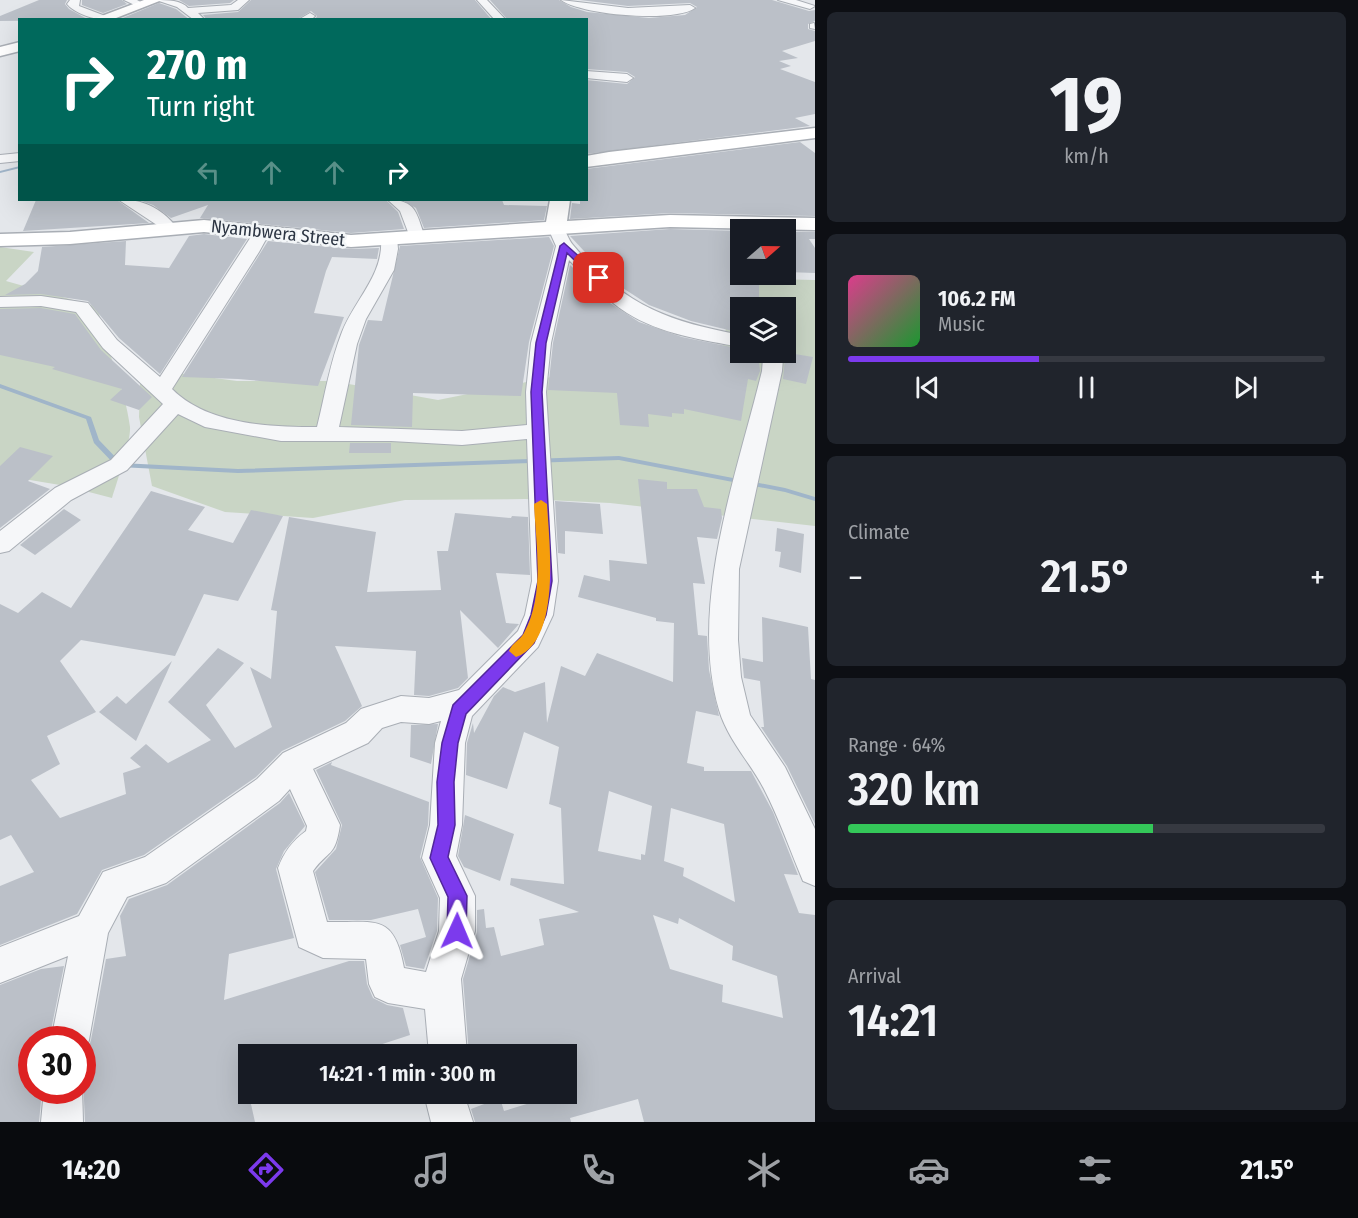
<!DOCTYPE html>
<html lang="en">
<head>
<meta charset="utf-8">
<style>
  body { margin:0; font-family:"Fira Sans Condensed",sans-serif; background:#20242c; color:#f1f3f6; height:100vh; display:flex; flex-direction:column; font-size:22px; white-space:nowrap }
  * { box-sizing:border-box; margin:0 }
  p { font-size:20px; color:#9ea1a6 }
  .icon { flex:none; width:33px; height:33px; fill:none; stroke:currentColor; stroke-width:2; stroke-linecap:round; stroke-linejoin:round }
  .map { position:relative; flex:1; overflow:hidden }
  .panel { display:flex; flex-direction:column; gap:12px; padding:12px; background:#0d0f14; width:543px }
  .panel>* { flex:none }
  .top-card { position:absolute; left:18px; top:18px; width:570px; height:183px; border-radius:0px; box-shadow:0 6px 24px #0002; background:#00695c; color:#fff; overflow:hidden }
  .needle { width:39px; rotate:70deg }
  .controls { position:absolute; left:730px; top:219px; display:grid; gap:12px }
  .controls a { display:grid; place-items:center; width:66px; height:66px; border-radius:0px; background:#171b24; box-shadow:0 6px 24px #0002; font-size:30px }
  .speed { position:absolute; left:18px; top:1026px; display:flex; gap:12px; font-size:30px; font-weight:700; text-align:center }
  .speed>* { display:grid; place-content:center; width:78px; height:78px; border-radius:50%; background:#171b24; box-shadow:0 6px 24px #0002; line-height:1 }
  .speed .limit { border:9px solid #d22; background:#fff; color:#111 }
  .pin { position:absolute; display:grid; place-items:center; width:51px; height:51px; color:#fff; margin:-26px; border-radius:12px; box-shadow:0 3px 9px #0006 }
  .me { position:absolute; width:66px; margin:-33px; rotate:1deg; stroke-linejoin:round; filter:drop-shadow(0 0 4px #0008) }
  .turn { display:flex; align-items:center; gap:21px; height:126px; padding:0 30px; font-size:27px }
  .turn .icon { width:78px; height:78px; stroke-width:2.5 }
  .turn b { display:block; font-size:42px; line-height:51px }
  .lanes { display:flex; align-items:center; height:57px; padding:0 30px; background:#0003; justify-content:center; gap:30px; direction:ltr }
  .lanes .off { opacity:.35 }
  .big { font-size:45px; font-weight:600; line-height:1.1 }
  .panel .card { flex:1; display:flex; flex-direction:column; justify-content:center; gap:9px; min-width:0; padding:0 21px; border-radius:9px; background:#20242c }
  .panel .dial { align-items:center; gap:0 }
  .dial b { font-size:78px; line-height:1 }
  .song { display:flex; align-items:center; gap:18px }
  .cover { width:72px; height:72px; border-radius:9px; background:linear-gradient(135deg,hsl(330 70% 55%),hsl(130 70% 35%)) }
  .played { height:6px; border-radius:3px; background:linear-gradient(90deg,#7c3aed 40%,#363941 40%) }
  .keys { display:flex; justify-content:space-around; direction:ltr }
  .heat { display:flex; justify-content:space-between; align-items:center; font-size:33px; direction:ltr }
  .charge { height:9px; border-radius:4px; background:linear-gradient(90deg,#34c759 64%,#363941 0) }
  .trip { position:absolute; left:238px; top:1044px; width:339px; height:60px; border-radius:0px; background:#171b24; box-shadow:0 6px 24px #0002; font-weight:600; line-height:60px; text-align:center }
  .tabs { display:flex; height:96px; justify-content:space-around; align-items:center; background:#090b0e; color:#9ea1a6 }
  .tabs .icon { width:42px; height:42px }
  .tabs .current { color:#7c3aed }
  .tabs b { font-size:27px; color:#f1f3f6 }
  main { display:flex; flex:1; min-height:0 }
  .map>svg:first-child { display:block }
  .green { fill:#c9d5c5; fill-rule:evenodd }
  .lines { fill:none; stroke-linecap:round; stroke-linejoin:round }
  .stream { fill:#a0b5c9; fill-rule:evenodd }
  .building { fill:#bbc0c8; fill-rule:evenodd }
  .street-casing { stroke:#a9aeb5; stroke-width:2 }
  .secondary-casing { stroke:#a9aeb5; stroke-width:3 }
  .street { fill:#f6f7f9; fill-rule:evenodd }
  .secondary { fill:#fff; fill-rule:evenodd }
  .route { fill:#7c3aed; stroke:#51269a; stroke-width:1.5 }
  .slow { fill:#f59e0b }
  .labels { text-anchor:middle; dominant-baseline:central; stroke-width:5; stroke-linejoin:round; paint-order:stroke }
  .far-street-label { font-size:18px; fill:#2c3543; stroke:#f3f6f8 }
</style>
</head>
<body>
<main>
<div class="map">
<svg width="815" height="1122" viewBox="0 0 815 1122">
  <rect width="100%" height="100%" fill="#e4e7eb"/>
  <path class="green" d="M0,247L34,252L6,281L98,307C104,348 125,385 130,427C131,441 117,482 112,498L66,486L0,475Z
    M736,278L815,280V526L610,503L525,499L405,500L313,518L225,512L152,486L139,417L140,384L177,373L237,381H332L438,400L576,372L716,378ZM741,308H786V352H741Z"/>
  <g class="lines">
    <path class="stream" d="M20,166V168L0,173V171Z
      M0,384L91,417L99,440L121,463L238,469L619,456L785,488L815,497V501L785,492L619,460L238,473L119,467H117L94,443L86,419L0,388Z"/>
  </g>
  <path class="building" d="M39,0H67L65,4L69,9L89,20L0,21V16Z
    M82,0H122L127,4L103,13L82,5Z
    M179,0H234L230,3L189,6Z
    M251,0H475L492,20H315L317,16L311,11L296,20H207L203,15L238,12Z
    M490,0H559L571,7L587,12L649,18L685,15L697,7L690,3L628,6L580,0H772L809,11L815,10V21L808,24V29L815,31V41L782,51L798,58L779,61L791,66L780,69L815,82V114L795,118L810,126L586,154V80L627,84L635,77L627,72L586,69V20H508Z
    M159,3L176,9L190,20H118Z
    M800,142L815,153V216L670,213L570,219L572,203L580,204V200H586V169Z
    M36,200H117L149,223L23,231Z
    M139,200H386L398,212L404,229L351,233L200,218L208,205L171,218L153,205Z
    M402,200H502L504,205L547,206L544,220L424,228L416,208Z
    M670,229L741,231V253L730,274H759V308H741V333L691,321L649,305L612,281L570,236Z
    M786,232H815V239H809L815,248V273L786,272Z
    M204,234L247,239L160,374L119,338L88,301L41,294L5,295L25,284L38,271L42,247L126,241L125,265L169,268L189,236Z
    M549,237L554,246L529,342L521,396L413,393L412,427L351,425L359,345L368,320L382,321L400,246Z
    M268,241L351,249L379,248L377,259L332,257L326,271L314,313L344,317L318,386L238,379L182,377Z
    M570,265L610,303L639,322L682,337L741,349V352L758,353L760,371L756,381L748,379L741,421L684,409V414L672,413V417L648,414L649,427L620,425L617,393L548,390L553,343Z
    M41,308L75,314L101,350L152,397L139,410L110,400L122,389L52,369L55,367L0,355V309Z
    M783,352L813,357L806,384L783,379L785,358Z
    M350,443H391V453H349Z
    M20,447L53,456L28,481L50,489L0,528V466Z
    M638,479L667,482V489H697L704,507L721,509L722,518L717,539L697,537L705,584L693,583L698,635L707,636L709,670L719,716L696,711L687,763L704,767V771H751L773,812L798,875L784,874L799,913L815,915V1122H644L638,1099L570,1118L571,1122H475L471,1109L500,1098L504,1111L559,1094H567V1054H469L463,979L477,932V910L484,909L486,928L494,927L501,956L544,945L539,919L579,912L510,885L511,878L564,884L561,808L549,804L559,747L524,732L507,789L466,775L467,743L473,723L474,733L494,696L503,687L515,692L545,682L547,723L561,666L585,676L597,653L673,682L674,623L656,621V618L578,597L584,575L610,581L609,560L647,564ZM609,791L652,806L645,855L641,854V860L598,851ZM671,808L724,824L735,902L683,876L684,868L664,861ZM653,915L678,924L679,918L733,946L732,960L777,976L783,1018L722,1002L723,985L670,969Z
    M151,491L205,507L188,530L233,543L251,510L283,516L238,601L204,594L175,656L81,640L60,661L96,712L47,736L60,764L31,780L60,818L126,794L123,773L141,767L130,758L146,744L168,763L211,740L168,702L218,648L244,663L206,705L235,748L272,727L250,667L271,679L277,611L271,610L289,517L376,532L367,592L441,590L437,551H448L455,513L511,518L512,516L528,517L530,575L496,573L506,623L519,624L498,648L460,610L468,678L458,688L429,696L414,695L416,651L335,646L362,706L345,721L282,751L256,777L144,855L102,870L77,914L0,945V886L34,872L11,835L0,840V604L18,613L42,592L71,608Z
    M555,501L600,504L603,534L565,531V554L558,553Z
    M64,509L81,520L35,555L20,545Z
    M777,528L804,534L801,573L779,567L781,552L775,551Z
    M762,617L808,627L811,679L815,680V824L787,766L761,727H764L760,681L744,678L742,658L763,662Z
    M172,661L136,741L99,712L117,696L126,704Z
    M438,724L431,764L410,757L411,725Z
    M332,762L331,765L429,802L428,825L420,857L438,898L437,931L424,969L406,966L400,945L426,937L418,909L371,920H329L315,872L336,849L342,825L316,770Z
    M289,793L305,826L284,851L276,869L294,938L229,954L224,1000L349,961H364L367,984L373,998L387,1005L403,1008L410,1035L352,1054H249V1071L244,1073L255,1122H85L82,1055H86L91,1040L106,959L126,956L120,916L129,899L167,885L280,803Z
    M465,815L514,834L500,881L464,867L458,856Z
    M64,966L49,1040H32V1090H42L39,1122H0V985L41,969Z"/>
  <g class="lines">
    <defs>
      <path id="street" d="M70,0H80L79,6L108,17C99,23 74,13 67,4Z
        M124,0H137L146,5L141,8Z
        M156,0C168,0 181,0 188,8L231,5L238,0H249L238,10L198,13L205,20H194L177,7Z
        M477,0H487L506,20H495Z
        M561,0L628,8L690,5L695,8C675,23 581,15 561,0Z
        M778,0H796L815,6L810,9Z
        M310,13L315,16L311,20H298Z
        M814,23L815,29L810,28V24Z
        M586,71L627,74L633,78L627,82L586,78Z
        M20,153V161L0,163V155Z
        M119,200C142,198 164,210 177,228L169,233Z
        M388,200C417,200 416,213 425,237L423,240H411L400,211Z
        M556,223L562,225C566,231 568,239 573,245C624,305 666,321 741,335V347C703,340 660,334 627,313C605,299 588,279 569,260L551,343L546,392L558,581L553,615L538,647L472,716L465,743L462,825L456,856L475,896V931L461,979L467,1054H429L425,1009L388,1003L375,997L369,984L366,959L323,958L299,947L278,868C284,852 292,841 306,831L307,826L290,789L279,801L166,883L127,897L108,933L89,1040L84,1054L82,1040H51L68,956L0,983V947L79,916L103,872L145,857L257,779L283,753L346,723L361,709L401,696L429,698L459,690L518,631L525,615L532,581L527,439L462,445L391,441H281L205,427L178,414L127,470L71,500L9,551L0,553V531L55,488L111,460L163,404L103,348L76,312L41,306L0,307V297L41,296L88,303L117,340L160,377L256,229H268L270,232L259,252L172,389C208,425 270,427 317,427C325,395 330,362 342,332C355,299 384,275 381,238L389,233L397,238L398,249L394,270L366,319L357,344L339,427L462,431L527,425L526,392L531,343L556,246L548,228ZM441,721L435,743L430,825L422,858L440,898L439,931L426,972L404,968C394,912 375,923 327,922L313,871C329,849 335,858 340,825L313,769L368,743L382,728L401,722L429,724Z
        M760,352H780L783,358L782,371L739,569L738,640L741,677L750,715L785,767L815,829V886L803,881C790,850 779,818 764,789C750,762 728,740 719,710C688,605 737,474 762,371L763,358Z
        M82,1086L83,1122H41L44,1090H82Z
        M424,1094H464L473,1122H431Z"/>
      <path id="secondary" d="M144,0H162L111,20H91Z
        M20,42V51L0,56V47Z
        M815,128V138L586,167V156L609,152Z
        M550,200H570L567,221L670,215L815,218V230L670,227L351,247L204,232L70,244L0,246V234L70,232L204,220L351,235L546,222Z"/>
    </defs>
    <use href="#street" class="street-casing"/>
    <use href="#secondary" class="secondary-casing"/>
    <use href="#street" class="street"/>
    <use href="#secondary" class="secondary"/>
  </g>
  <path class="route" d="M564,243L603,278L595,280L567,253L546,343L542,392L552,581L546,615L534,643L466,714L458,743L454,782L455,825L448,857L467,896L466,931L464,937L457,940L450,937L447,931L448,897L430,858L438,825L437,782L442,743L453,705L523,635L531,615L538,581L531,392L536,343L560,246Z"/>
  <path class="slow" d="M541,500L547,504C549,541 562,641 516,657L509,651C512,643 520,640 524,633C545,595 536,546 534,504Z"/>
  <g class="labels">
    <g class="far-street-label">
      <text transform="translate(278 233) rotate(6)">Nyambwera Street</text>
    </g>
  </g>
</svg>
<div class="controls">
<a><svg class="needle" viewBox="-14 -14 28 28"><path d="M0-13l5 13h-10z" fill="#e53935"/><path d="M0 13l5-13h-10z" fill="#9ea1a6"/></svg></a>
<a><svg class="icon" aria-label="layers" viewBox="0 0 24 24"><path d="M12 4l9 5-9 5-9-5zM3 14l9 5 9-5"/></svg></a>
</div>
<div class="speed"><div class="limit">30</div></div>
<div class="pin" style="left:599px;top:278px;background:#d93025"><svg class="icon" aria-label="arrive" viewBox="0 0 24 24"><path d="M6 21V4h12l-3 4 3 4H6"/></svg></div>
<svg class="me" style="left:457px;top:931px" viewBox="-20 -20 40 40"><path d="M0-17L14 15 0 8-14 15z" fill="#7c3aed" stroke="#fff" stroke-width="4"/></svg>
<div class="trip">14:21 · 1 min · 300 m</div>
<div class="top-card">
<div class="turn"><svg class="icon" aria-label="right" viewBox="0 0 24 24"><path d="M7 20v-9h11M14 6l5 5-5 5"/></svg><div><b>270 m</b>Turn right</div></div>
<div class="lanes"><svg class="icon off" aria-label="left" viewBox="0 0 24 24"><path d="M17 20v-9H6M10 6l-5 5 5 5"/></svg><svg class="icon off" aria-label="ahead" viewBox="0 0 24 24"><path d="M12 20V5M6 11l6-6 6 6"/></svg><svg class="icon off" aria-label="ahead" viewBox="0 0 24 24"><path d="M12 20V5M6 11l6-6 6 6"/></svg><svg class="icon" aria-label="right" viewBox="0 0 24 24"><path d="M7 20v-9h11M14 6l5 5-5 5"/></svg></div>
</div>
</div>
<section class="panel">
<div class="card dial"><b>19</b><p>km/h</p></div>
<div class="card">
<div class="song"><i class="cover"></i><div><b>106.2 FM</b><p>Music</p></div></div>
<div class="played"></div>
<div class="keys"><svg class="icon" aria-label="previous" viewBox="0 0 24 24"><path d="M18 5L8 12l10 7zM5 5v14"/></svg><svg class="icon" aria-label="pause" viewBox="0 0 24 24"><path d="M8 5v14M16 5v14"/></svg><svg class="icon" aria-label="next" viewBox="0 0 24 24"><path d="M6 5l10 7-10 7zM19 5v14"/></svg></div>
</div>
<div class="card"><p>Climate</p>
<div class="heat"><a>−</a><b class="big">21.5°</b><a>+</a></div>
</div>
<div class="card"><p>Range · 64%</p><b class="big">320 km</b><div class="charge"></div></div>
<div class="card"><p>Arrival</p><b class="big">14:21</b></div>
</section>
</main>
<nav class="tabs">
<b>14:20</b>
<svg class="icon current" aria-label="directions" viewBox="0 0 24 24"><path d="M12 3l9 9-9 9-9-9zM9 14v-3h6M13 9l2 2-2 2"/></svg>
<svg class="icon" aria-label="music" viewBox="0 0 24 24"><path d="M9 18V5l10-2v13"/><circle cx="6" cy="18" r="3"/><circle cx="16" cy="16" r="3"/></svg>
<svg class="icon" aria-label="phone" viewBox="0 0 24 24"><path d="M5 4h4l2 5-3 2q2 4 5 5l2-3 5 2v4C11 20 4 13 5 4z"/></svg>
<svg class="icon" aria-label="climate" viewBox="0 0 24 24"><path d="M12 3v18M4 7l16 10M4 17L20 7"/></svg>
<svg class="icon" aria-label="car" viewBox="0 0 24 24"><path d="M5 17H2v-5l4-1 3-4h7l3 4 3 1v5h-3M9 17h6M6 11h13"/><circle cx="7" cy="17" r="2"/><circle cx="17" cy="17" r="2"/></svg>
<svg class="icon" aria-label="filters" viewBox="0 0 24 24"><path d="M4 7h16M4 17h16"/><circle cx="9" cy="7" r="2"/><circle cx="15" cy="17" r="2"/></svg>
<b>21.5°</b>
</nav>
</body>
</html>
